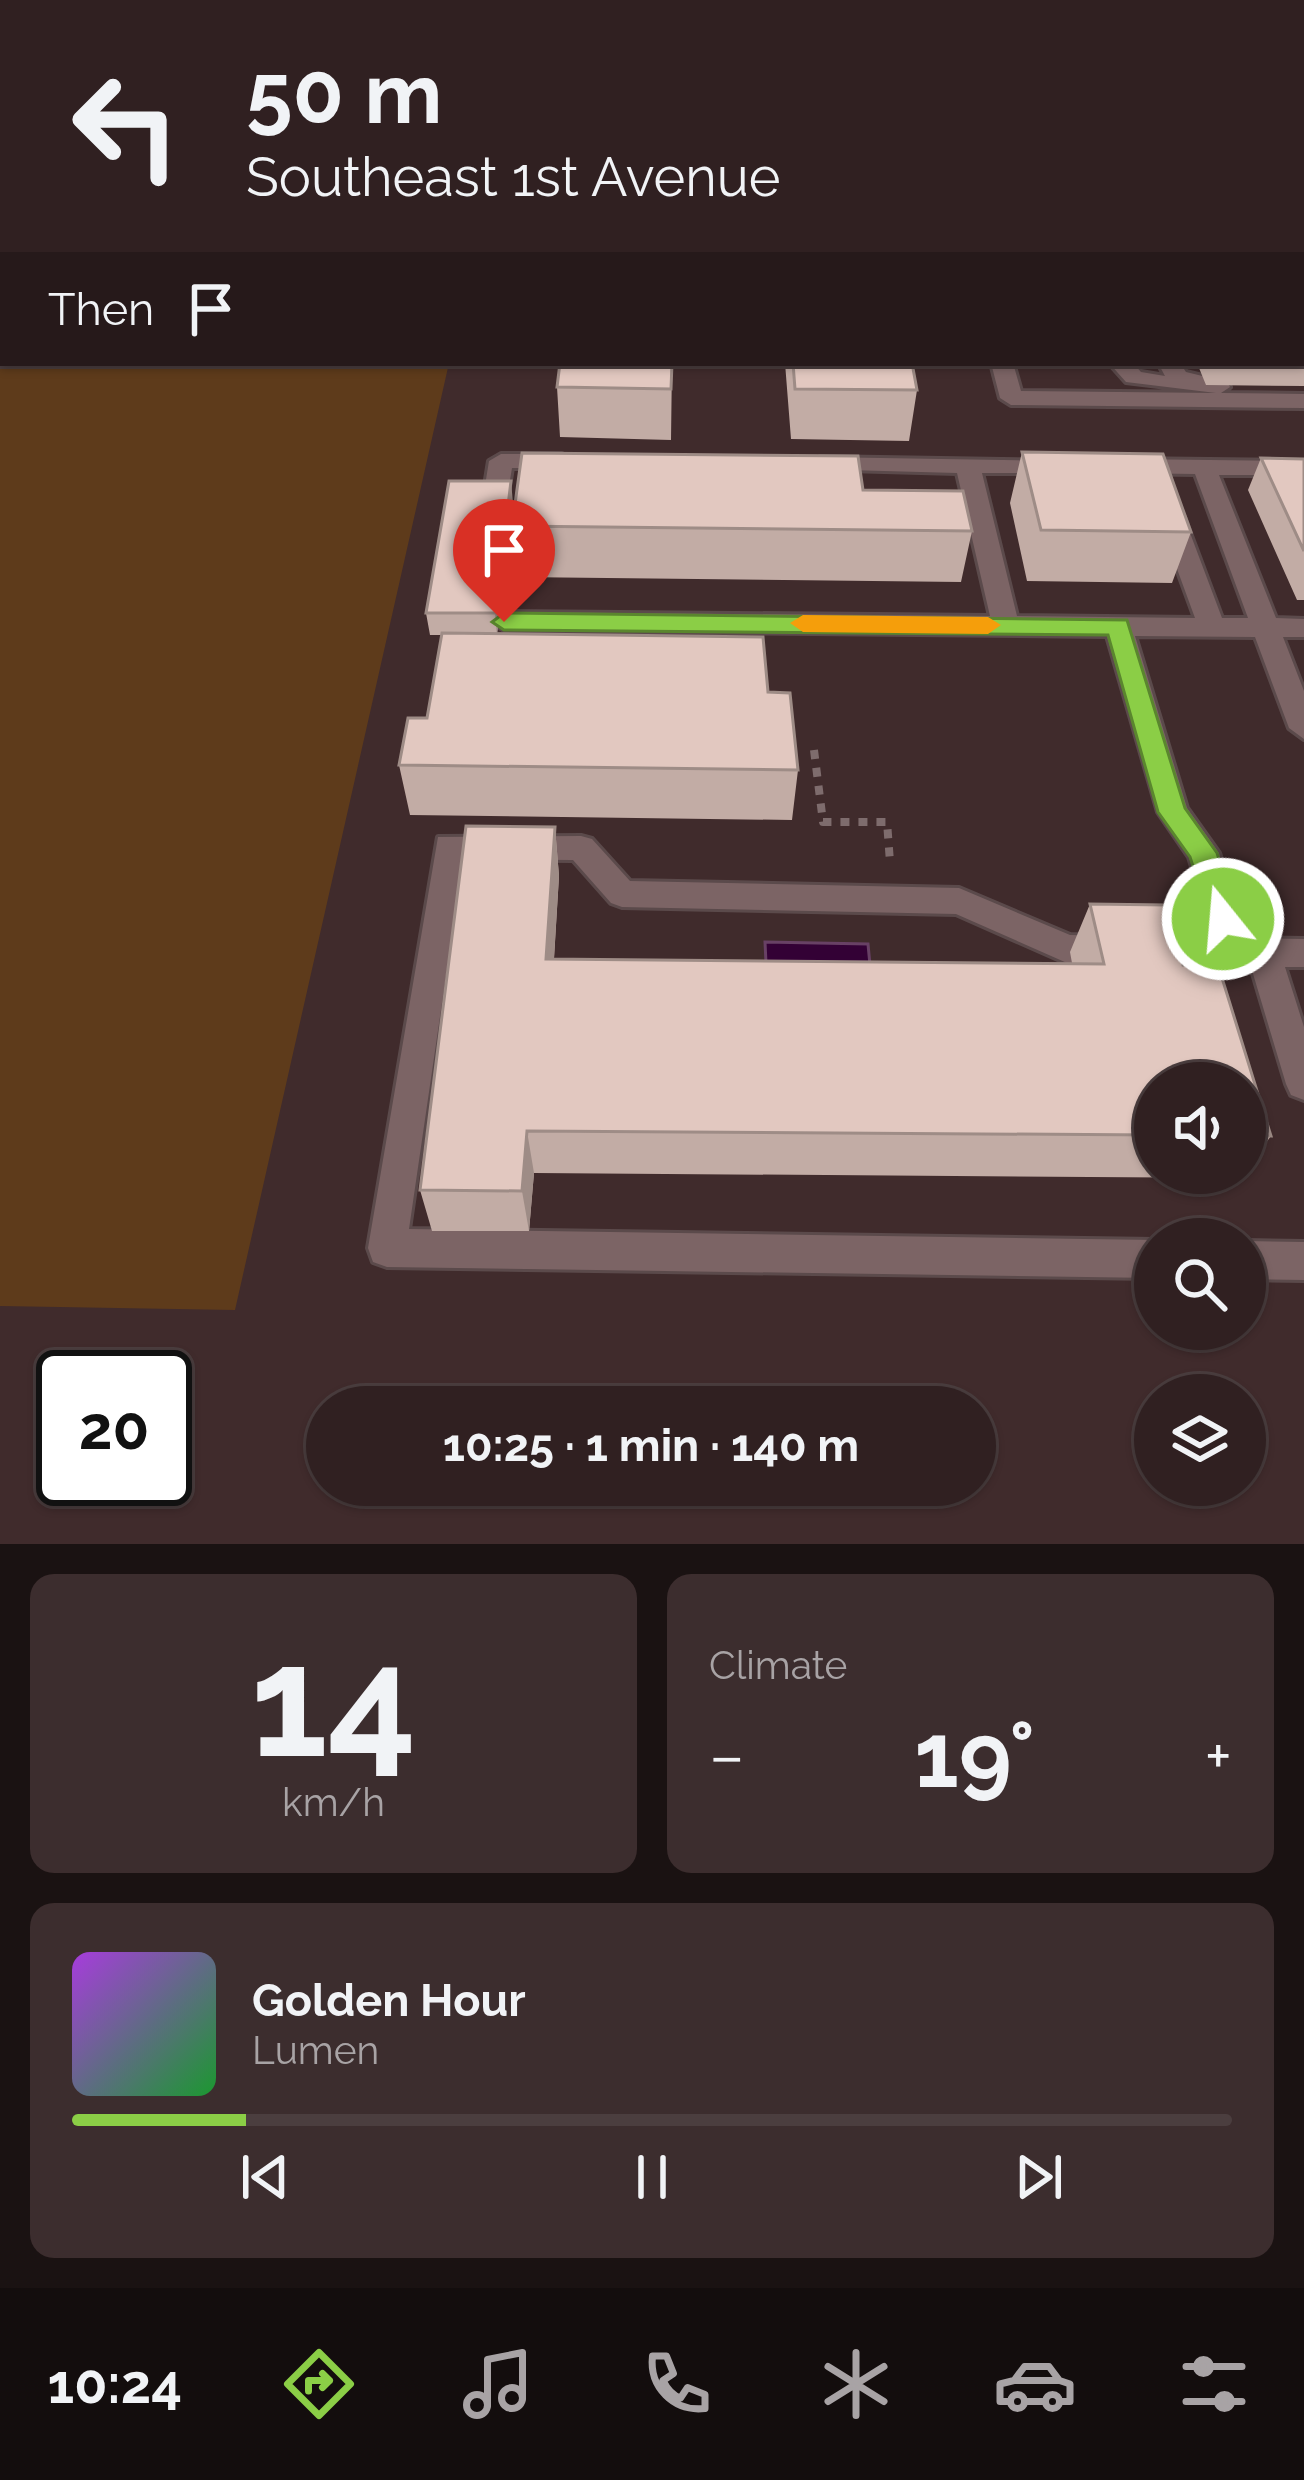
<!DOCTYPE html>
<html lang="en">
<head>
<meta charset="utf-8">
<style>
  body { margin:0; font-family:Raleway,sans-serif; background:#3c2d2e; color:#f1f3f6; height:100vh; display:flex; flex-direction:column; font-size:45px; white-space:nowrap }
  * { box-sizing:border-box; margin:0 }
  p { font-size:39px; color:#a8a3a5 }
  .icon { flex:none; width:66px; height:66px; fill:none; stroke:currentColor; stroke-width:2; stroke-linecap:round; stroke-linejoin:round }
  .map { position:relative; height:1544px; overflow:hidden }
  .drawer { display:flex; flex-direction:column; gap:30px; padding:30px; background:#1a1212; flex:1 }
  .drawer>* { flex:none }
  .hud { position:absolute; left:0px; top:0px; width:1305px; height:366px; box-shadow:0 3px 9px #0004,0 0 0 3px #4b3e3f; background:#302021; color:#f1f3f6; overflow:hidden }
  .buttons { position:absolute; left:1134px; top:1062px; display:grid; gap:24px }
  .buttons a { display:grid; place-items:center; width:132px; height:132px; border-radius:50%; background:#302021; box-shadow:0 3px 9px #0004,0 0 0 3px #4b3e3f; font-size:60px }
  .speed { position:absolute; left:36px; top:1350px; display:flex; gap:24px; font-size:60px; font-weight:700; text-align:center }
  .speed>* { display:grid; place-content:center; width:156px; height:156px; border-radius:50%; background:#302021; box-shadow:0 3px 9px #0004,0 0 0 3px #4b3e3f; line-height:1 }
  .speed .limit { border:6px solid #111; border-radius:18px; background:#fff; color:#111 }
  .pin { position:absolute; display:grid; place-items:center; width:102px; height:102px; color:#fff; margin:-123px -51px; border-radius:50% 50% 50% 0; rotate:-45deg; box-shadow:0 0 12px #0007 }
  .pin .icon { rotate:45deg }
  .me { position:absolute; width:132px; margin:-66px; rotate:343deg; stroke-linejoin:round; filter:drop-shadow(0 0 9px #0008) }
  .turn { display:flex; align-items:center; gap:42px; height:252px; padding:0 48px; font-size:54px }
  .turn .icon { width:156px; height:156px; stroke-width:2.5 }
  .turn b { display:block; font-size:84px; line-height:102px }
  .then { display:flex; align-items:center; height:114px; padding:0 48px; background:#0003; gap:24px; font-size:45px }
  .big { font-size:90px; font-weight:700; line-height:1.1 }
  .drawer .widget { flex:1; display:flex; flex-direction:column; justify-content:center; gap:18px; min-width:0; padding:0 42px; border-radius:24px; background:#3c2d2e }
  .drawer .dial { align-items:center; gap:0 }
  .dial b { font-size:156px; line-height:1 }
  .song { display:flex; align-items:center; gap:36px }
  .cover { width:144px; height:144px; border-radius:18px; background:linear-gradient(135deg,hsl(280 70% 55%),hsl(130 70% 35%)) }
  .played { height:12px; border-radius:6px; background:linear-gradient(90deg,#8bce46 15%,#4b3e3f 15%) }
  .keys { display:flex; justify-content:space-around; direction:ltr }
  .heat { display:flex; justify-content:space-between; align-items:center; font-size:66px; direction:ltr }
  .drawer .tiles { flex:1; display:grid; gap:30px; grid-template-columns:1fr 1fr }
  .widget:last-child { grid-column:span 2 }
  .trip { position:absolute; left:306px; top:1386px; width:690px; height:120px; border-radius:60px; background:#302021; box-shadow:0 3px 9px #0004,0 0 0 3px #4b3e3f; font-weight:700; line-height:120px; text-align:center }
  .menu { display:flex; height:192px; justify-content:space-around; align-items:center; background:#130d0d; color:#a8a3a5 }
  .menu .icon { width:84px; height:84px }
  .menu .active { color:#8bce46 }
  .menu b { font-size:54px; color:#f1f3f6 }
  .map>svg:first-child { display:block }
  .green { fill:#5e3b1b }
  .water { fill:#330135; stroke:#684165; stroke-width:3 }
  .lines { fill:none; stroke-linecap:round; stroke-linejoin:round }
  .minor-casing { stroke:#5b4a4b; stroke-width:6 }
  .highway-casing { stroke:#5b4a4b; stroke-width:6 }
  .path { stroke:#7e6c6d; stroke-width:8; stroke-dasharray:9 9; stroke-linecap:butt }
  .minor { fill:#7c6465; fill-rule:evenodd }
  .highway { fill:#e69bbd; fill-rule:evenodd }
  .wall { fill:#c2aca5 }
  .shaded-wall { fill:#9e8c86 }
  .building { fill:#e2c8c0; stroke:#9e8c86; stroke-width:3 }
  .route { fill:#8bce46; stroke:#5a862e; stroke-width:3 }
  .slow { fill:#f59e0b }
</style>
</head>
<body>
<div class="map">
<svg width="1304" height="1544" viewBox="0 0 1304 1544">
  <rect width="100%" height="100%" fill="#402b2c"/>
  <path class="green" d="M0,0L1235,3H3V363H449L235,1310L0,1306Z"/>
  <path class="water" d="M765,942L868,944L872,986L767,984Z"/>
  <g class="lines">
    <defs>
      <path id="minor" d="M1302,200H1304V212H1302Z
        M1302,258H1304V270H1302Z
        M991,363H1013L1021,391L1216,393L1126,382L1109,363H1133L1141,372L1165,376L1158,363H1180L1186,372L1227,382L1230,387L1221,393L1304,394V408L1011,405L1000,398Z
        M501,454H562L574,461L562,468H512L507,498L495,506L483,498L489,461Z
        M820,457L1069,461L1072,466L1060,473H982L1017,616L1195,618L1158,517L1171,509L1184,517L1222,618H1248L1195,474L1126,473L1114,466L1126,459L1304,461V475H1219L1276,618L1304,619V637H1283L1304,691V739L1289,728L1255,637L1135,636L1187,808L1219,853L1246,938L1304,939V967H1285L1304,1027V1100L1291,1095L1286,1084L1251,967L1067,963L956,914L622,907L611,903L573,860L463,859L409,1229L1155,1240V1278L387,1267L373,1262L368,1248L438,837L581,836L592,839L630,881L959,888L1070,935L1213,938L1189,857L1158,812L1107,636L504,630L490,621L504,612L990,616L957,473L811,469L808,464Z
        M1245,1241L1304,1242V1280L1245,1279Z"/>
      <path id="highway" d="M1279,0H1297L1299,3H1281Z"/>
    </defs>
    <use href="#minor" class="minor-casing"/>
    <use href="#highway" class="highway-casing"/>
    <path class="path" d="M814,750L823,822H887L890,862"/>
    <use href="#minor" class="minor"/>
    <use href="#highway" class="highway"/>
  </g>
  <path class="wall" d="M1302,303H1304V386L1206,385L1197,363H1302Z
    M672,363L671,440L560,437L557,387Z
    M785,363H912L917,390L909,441L791,439Z
    M1022,452L1191,532L1172,583L1027,581L1010,503Z
    M1261,458L1304,459V600H1297L1248,490Z
    M863,490L972,531L961,582L517,577L512,526Z
    M513,503L497,634L768,692L798,770L792,820L410,815L399,765L427,718L442,635H430L426,613Z
    M466,826L555,827L559,876L554,959L1072,963L1070,952L1090,904L1167,905L1183,965H1218L1271,1136L1245,1171V1083H1155V1173H1243L1240,1178L534,1173L529,1231H432L420,1190Z"/>
  <path class="shaded-wall" d="M511,481L513,503L497,635L495,613Z
    M555,827L559,876L551,1006L546,959Z
    M527,1131L534,1173L529,1231L522,1191Z"/>
  <path class="building" d="M1302,210H1304V239H1302Z
    M1302,303H1304V355H1302Z
    M560,363H672L671,389L557,387Z
    M793,363H912L917,390L795,389Z
    M1022,452L1163,454L1191,532L1041,530Z
    M522,453L858,456L863,490L963,491L972,531L512,526Z
    M1261,458L1304,459V551Z
    M449,481H511L495,613H426Z
    M442,633L763,637L768,692L790,693L798,770L399,765L408,718H427Z
    M466,826L555,827L546,959L1104,964L1090,904L1167,905L1183,965H1218L1271,1136L1245,1135V1083H1155V1135L527,1131L522,1191L420,1190Z"/>
  <path class="route" d="M504,613L1127,620L1185,808L1217,853L1238,919L1234,928L1223,932L1213,928L1190,857L1158,812L1108,635L504,630L492,622Z"/>
  <path class="slow" d="M803,615L988,617L1001,625L988,634L803,632L790,623Z"/>
</svg>
<div class="buttons">
<a><svg class="icon" aria-label="sound" viewBox="0 0 24 24"><path d="M4 9h4l5-4v14l-5-4H4zM17 9q2 3 0 6"/></svg></a>
<a><svg class="icon" aria-label="search" viewBox="0 0 24 24"><circle cx="10" cy="10" r="6"/><path d="M15 15l6 6"/></svg></a>
<a><svg class="icon" aria-label="layers" viewBox="0 0 24 24"><path d="M12 4l9 5-9 5-9-5zM3 14l9 5 9-5"/></svg></a>
</div>
<div class="speed"><div class="limit">20</div></div>
<div class="pin" style="left:504px;top:622px;background:#d93025"><svg class="icon" aria-label="arrive" viewBox="0 0 24 24"><path d="M6 21V4h12l-3 4 3 4H6"/></svg></div>
<svg class="me" style="left:1223px;top:919px" viewBox="-20 -20 40 40"><circle r="17" fill="#8bce46" stroke="#fff" stroke-width="3"/><path d="M0-11L8 9 0 5-8 9z" fill="#fff"/></svg>
<div class="trip">10:25 · 1 min · 140 m</div>
<div class="hud">
<div class="turn"><svg class="icon" aria-label="left" viewBox="0 0 24 24"><path d="M17 20v-9H6M10 6l-5 5 5 5"/></svg><div><b>50 m</b>Southeast 1st Avenue</div></div>
<div class="then">Then<svg class="icon" aria-label="arrive" viewBox="0 0 24 24"><path d="M6 21V4h12l-3 4 3 4H6"/></svg></div>
</div>
</div>
<section class="drawer">
<div class="tiles">
<div class="widget dial"><b>14</b><p>km/h</p></div>
<div class="widget"><p>Climate</p>
<div class="heat"><a>−</a><b class="big">19°</b><a>+</a></div>
</div>
<div class="widget">
<div class="song"><i class="cover"></i><div><b>Golden Hour</b><p>Lumen</p></div></div>
<div class="played"></div>
<div class="keys"><svg class="icon" aria-label="previous" viewBox="0 0 24 24"><path d="M18 5L8 12l10 7zM5 5v14"/></svg><svg class="icon" aria-label="pause" viewBox="0 0 24 24"><path d="M8 5v14M16 5v14"/></svg><svg class="icon" aria-label="next" viewBox="0 0 24 24"><path d="M6 5l10 7-10 7zM19 5v14"/></svg></div>
</div>
</div>
</section>
<nav class="menu">
<b>10:24</b>
<svg class="icon active" aria-label="directions" viewBox="0 0 24 24"><path d="M12 3l9 9-9 9-9-9zM9 14v-3h6M13 9l2 2-2 2"/></svg>
<svg class="icon" aria-label="music" viewBox="0 0 24 24"><path d="M9 18V5l10-2v13"/><circle cx="6" cy="18" r="3"/><circle cx="16" cy="16" r="3"/></svg>
<svg class="icon" aria-label="phone" viewBox="0 0 24 24"><path d="M5 4h4l2 5-3 2q2 4 5 5l2-3 5 2v4C11 20 4 13 5 4z"/></svg>
<svg class="icon" aria-label="climate" viewBox="0 0 24 24"><path d="M12 3v18M4 7l16 10M4 17L20 7"/></svg>
<svg class="icon" aria-label="car" viewBox="0 0 24 24"><path d="M5 17H2v-5l4-1 3-4h7l3 4 3 1v5h-3M9 17h6M6 11h13"/><circle cx="7" cy="17" r="2"/><circle cx="17" cy="17" r="2"/></svg>
<svg class="icon" aria-label="filters" viewBox="0 0 24 24"><path d="M4 7h16M4 17h16"/><circle cx="9" cy="7" r="2"/><circle cx="15" cy="17" r="2"/></svg>
</nav>
</body>
</html>
